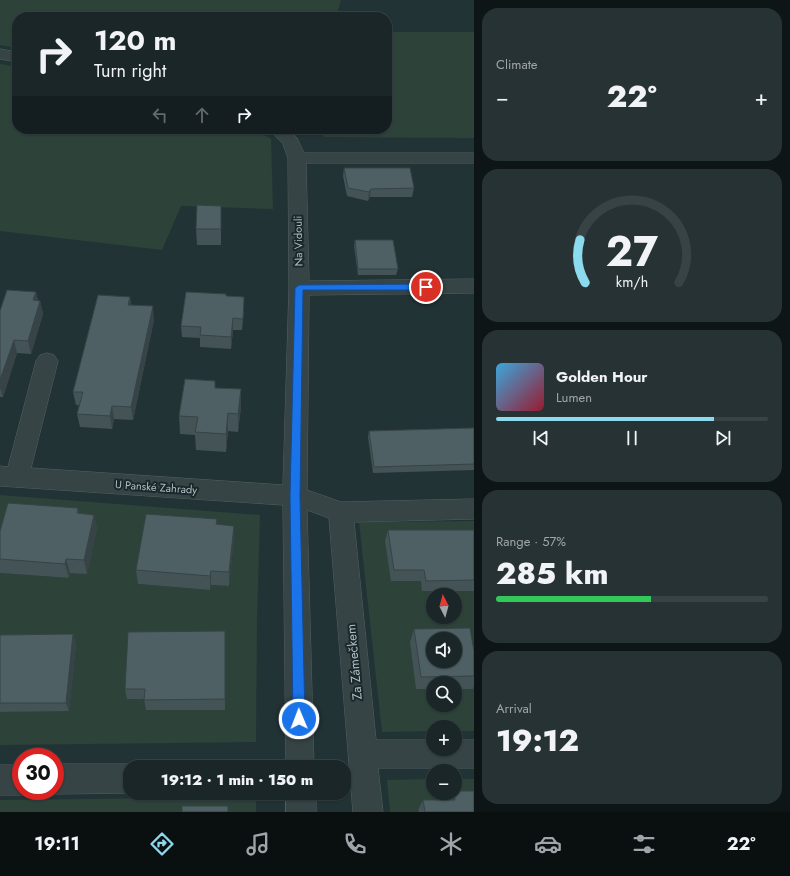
<!DOCTYPE html>
<html lang="en">
<head>
<meta charset="utf-8">
<style>
  body { margin:0; font-family:Jost,sans-serif; background:#273234; color:#f1f3f6; height:100vh; display:flex; flex-direction:column; font-size:15px; white-space:nowrap }
  * { box-sizing:border-box; margin:0 }
  p { font-size:13px; color:#9fa5a8 }
  .icon { flex:none; width:22px; height:22px; fill:none; stroke:currentColor; stroke-width:2; stroke-linecap:round; stroke-linejoin:round }
  .map { position:relative; flex:1; overflow:hidden }
  .drawer { display:flex; flex-direction:column; gap:8px; padding:8px; background:#0e1516; width:316px }
  .drawer>* { flex:none }
  .top-card { position:absolute; left:12px; top:12px; width:380px; height:122px; border-radius:16px; box-shadow:0 1px 3px #0004,0 0 0 1px #384345; background:#1a2628; color:#f1f3f6; overflow:hidden }
  .needle { width:26px; rotate:354deg }
  .fabs { position:absolute; left:426px; top:588px; display:grid; gap:8px }
  .fabs a { display:grid; place-items:center; width:36px; height:36px; border-radius:50%; background:#1a2628; box-shadow:0 1px 3px #0004,0 0 0 1px #384345; font-size:20px }
  .speed { position:absolute; left:12px; top:748px; display:flex; gap:8px; font-size:20px; font-weight:700; text-align:center }
  .speed>* { display:grid; place-content:center; width:52px; height:52px; border-radius:50%; background:#1a2628; box-shadow:0 1px 3px #0004,0 0 0 1px #384345; line-height:1 }
  .speed .limit { border:6px solid #d22; background:#fff; color:#111 }
  .pin { position:absolute; display:grid; place-items:center; width:34px; height:34px; color:#fff; margin:-17px; border:2px solid #fff; border-radius:50%; box-shadow:0 1px 4px #0007 }
  .me { position:absolute; width:44px; margin:-22px; rotate:359deg; stroke-linejoin:round; filter:drop-shadow(0 0 3px #0008) }
  .turn { display:flex; align-items:center; gap:14px; height:84px; padding:0 16px; font-size:18px }
  .turn .icon { width:52px; height:52px; stroke-width:2.5 }
  .turn b { display:block; font-size:28px; line-height:34px }
  .lanes { display:flex; align-items:center; height:38px; padding:0 16px; background:#0003; justify-content:center; gap:20px; direction:ltr }
  .lanes .off { opacity:.35 }
  .big { font-size:30px; font-weight:800; line-height:1.1 }
  .drawer .tile { flex:1; display:flex; flex-direction:column; justify-content:center; gap:6px; min-width:0; padding:0 14px; border-radius:16px; background:#273234 }
  .drawer .dial { align-items:center; gap:0 }
  .dial svg { height:104px; overflow:visible; fill:none; stroke:#384345; stroke-width:7; stroke-linecap:round; text-anchor:middle }
  .dial text { fill:#f1f3f6; stroke:none }
  .song { display:flex; align-items:center; gap:12px }
  .cover { width:48px; height:48px; border-radius:6px; background:linear-gradient(135deg,hsl(200 70% 55%),hsl(350 70% 35%)) }
  .played { height:4px; border-radius:2px; background:linear-gradient(90deg,#8bdaed 80%,#384345 80%) }
  .keys { display:flex; justify-content:space-around; direction:ltr }
  .heat { display:flex; justify-content:space-between; align-items:center; font-size:22px; direction:ltr }
  .charge { height:6px; border-radius:3px; background:linear-gradient(90deg,#34c759 57%,#384345 0) }
  .trip { position:absolute; left:123px; top:760px; width:228px; height:40px; border-radius:16px; background:#1a2628; box-shadow:0 1px 3px #0004,0 0 0 1px #384345; font-weight:800; line-height:40px; text-align:center }
  .tabs { display:flex; height:64px; justify-content:space-around; align-items:center; background:#0a0f10; color:#9fa5a8 }
  .tabs .icon { width:28px; height:28px }
  .tabs .selected { color:#8bdaed }
  .tabs b { font-size:18px; color:#f1f3f6 }
  main { display:flex; flex:1; min-height:0 }
  .map>svg:first-child { display:block }
  .green { fill:#2d4238; fill-rule:evenodd }
  .lines { fill:none; stroke-linecap:round; stroke-linejoin:round }
  .minor-casing { stroke:#536164; stroke-width:1 }
  .minor { fill:#364446; fill-rule:evenodd }
  .wall { fill:#435356 }
  .shaded-wall { fill:#374346 }
  .building { fill:#4e6064; stroke:#374346; fill-rule:evenodd }
  .route { fill:#1a73e8; stroke:#114b97 }
  .labels { text-anchor:middle; dominant-baseline:central; stroke-width:4; stroke-linejoin:round; paint-order:stroke }
  .street-label { font-size:11px; fill:#b0bfc3; stroke:#1b282b }
  .near-street-label { font-size:13px; fill:#b0bfc3; stroke:#1b282b }
</style>
</head>
<body>
<main>
<div class="map">
<svg width="474" height="812" viewBox="0 0 474 812">
  <rect width="100%" height="100%" fill="#223336"/>
  <path class="green" d="M0,0H341L336,17H17V48L0,45Z
    M387,32H474V138L325,137L313,129H387Z
    M0,64L17,67V129H254L271,139L273,209L181,206L162,250L0,231Z
    M0,495L260,515L257,619L256,742L0,745V712H19L21,700L0,644V573L69,578L70,573L0,564ZM234,540L229,586L211,585L210,590L138,584ZM147,699L176,710H147Z
    M474,521V731H455V727H433V731L382,732L359,522ZM433,595H455V617H433ZM433,639H455V661H433ZM433,683H455V705H433Z
    M433,779V793H455V779H474V801L418,810L419,812H390L387,780Z
    M256,797V812H0V800Z"/>
  <g class="lines">
    <defs>
      <path id="minor" d="M0,49L17,52V62L0,59Z
        M269,129H287L297,138L304,153H474V163H306L309,281L474,279V293L309,295L307,490L341,502L474,499V519L354,522L376,740H433V749H455V740H474V768H378L383,812H353L329,518L307,510L314,767H286L283,505L0,486V466L8,467L36,361L40,355L47,353L54,355L58,361L31,468L283,485L289,288L288,158L283,144Z
        M55,764H130L136,767H130V793H131L55,794L49,791H55Z
        M0,765H21V791H30L21,795H0Z
        M286,793H316V812H286Z"/>
    </defs>
    <use href="#minor" class="minor-casing"/>
    <use href="#minor" class="minor"/>
  </g>
  <path class="wall" d="M344,168L414,188L412,197H370L368,201L347,196L343,176Z
    M221,206V245H197L196,229Z
    M355,240L398,269L396,275H358L354,246Z
    M36,292L38,301H40L43,314L31,354L17,353L3,397H0V311Z
    M226,296L244,297V309L242,330H233L231,349L200,347V338L182,337L181,326Z
    M130,297L131,305L154,320L133,420L114,419L112,429L80,427L77,414L79,405H76L73,392Z
    M216,388L241,407L238,432L228,431L226,452L196,450L195,435L180,434L179,416Z
    M474,428V470L373,473L368,437L369,431Z
    M78,508L79,513L94,515L97,529L87,574L70,573L69,578L0,573V531Z
    M217,519V524L234,540L229,586L211,585L210,590L138,584L136,570Z
    M388,530H474V591H422L421,581H391L385,541Z
    M414,629L474,651V686L473,689H455V683H433V689H416L410,642Z
    M225,631V710H146L144,699H127L125,689Z
    M73,634L76,644L69,711L0,712V635Z
    M453,793H455L474,812H419L418,810L423,800H449Z"/>
  <path class="shaded-wall" d="M371,189L370,197L368,201L369,192Z
    M36,292L39,305L33,300Z
    M130,297L132,311L128,305Z
    M40,301L43,314L31,354L28,341Z
    M153,306L154,320L133,420L131,407Z
    M233,318V330L231,349V337Z
    M14,340L17,353L3,397L0,388V380Z
    M241,389V407L238,432V414Z
    M112,406L114,419L112,429L110,416Z
    M228,413V431L226,452V434Z
    M94,515L97,529L87,574L84,560Z
    M234,526V540L229,586V572Z
    M66,559L70,573L69,578L65,564Z
    M211,571V585L210,590V576Z
    M73,634L76,644L69,711L66,703Z"/>
  <path class="building" d="M344,168H410L414,188L371,189L369,192L348,188Z
    M197,205L221,206V229H196Z
    M355,240H393L398,269H358Z
    M7,290L36,292L33,300L40,301L28,341L14,340L0,380V311Z
    M186,292L226,294V296L244,297L243,319L233,318L231,337L200,335L201,327L181,326Z
    M98,295L130,297L128,305L153,306L131,407L112,406L110,416L77,414L83,392H73Z
    M185,379L215,381V388L241,389L238,414L228,413L226,434L195,432L198,417L179,416Z
    M474,428V464L374,467L369,431Z
    M8,503L78,508L77,513L94,515L84,560L66,559L65,564L0,559V531Z
    M146,514L217,519L216,524L234,526L229,572L211,571L210,576L136,570Z
    M388,530H474V580L426,581L424,570H394Z
    M470,628L474,651V676L421,677L414,629ZM433,639H455V661H433Z
    M225,631V699L144,700L145,689H125L128,632Z
    M73,634L66,703H0V635Z
    M455,791H474V812H425L423,800H455L454,793H455Z
    M182,806H228V812H182Z"/>
  <path class="route" d="M426,284L430,287L426,290H303L300,496L305,719L303,723L299,725L295,723L293,719L290,496L295,288L299,285Z"/>
  <g class="labels">
    <g class="street-label">
      <text transform="translate(298 241) rotate(-91)">Na Vidouli</text>
      <text transform="translate(156 487) rotate(4)">U Panské Zahrady</text>
    </g>
    <g class="near-street-label">
      <text transform="translate(354 662) rotate(-95)">Za Zámečkem</text>
    </g>
  </g>
</svg>
<div class="fabs">
<a><svg class="needle" viewBox="-14 -14 28 28"><path d="M0-13l5 13h-10z" fill="#e53935"/><path d="M0 13l5-13h-10z" fill="#9fa5a8"/></svg></a>
<a><svg class="icon" aria-label="sound" viewBox="0 0 24 24"><path d="M4 9h4l5-4v14l-5-4H4zM17 9q2 3 0 6"/></svg></a>
<a><svg class="icon" aria-label="search" viewBox="0 0 24 24"><circle cx="10" cy="10" r="6"/><path d="M15 15l6 6"/></svg></a>
<a>+</a>
<a>−</a>
</div>
<div class="speed"><div class="limit">30</div></div>
<div class="pin" style="left:426px;top:287px;background:#d93025"><svg class="icon" aria-label="arrive" viewBox="0 0 24 24"><path d="M6 21V4h12l-3 4 3 4H6"/></svg></div>
<svg class="me" style="left:299px;top:719px" viewBox="-20 -20 40 40"><circle r="17" fill="#1a73e8" stroke="#fff" stroke-width="3"/><path d="M0-11L8 9 0 5-8 9z" fill="#fff"/></svg>
<div class="trip">19:12 · 1 min · 150 m</div>
<div class="top-card">
<div class="turn"><svg class="icon" aria-label="right" viewBox="0 0 24 24"><path d="M7 20v-9h11M14 6l5 5-5 5"/></svg><div><b>120 m</b>Turn right</div></div>
<div class="lanes"><svg class="icon off" aria-label="left" viewBox="0 0 24 24"><path d="M17 20v-9H6M10 6l-5 5 5 5"/></svg><svg class="icon off" aria-label="ahead" viewBox="0 0 24 24"><path d="M12 20V5M6 11l6-6 6 6"/></svg><svg class="icon" aria-label="right" viewBox="0 0 24 24"><path d="M7 20v-9h11M14 6l5 5-5 5"/></svg></div>
</div>
</div>
<section class="drawer">
<div class="tile"><p>Climate</p>
<div class="heat"><a>−</a><b class="big">22°</b><a>+</a></div>
</div>
<div class="tile dial"><svg viewBox="0 0 100 80">
<path d="M14 69A42 42 0 1 1 86 69"/>
<path d="M14 69A42 42 0 0 1 10 36" stroke="#8bdaed"/>
<text x="50" y="56" font-size="32" font-weight="700">27</text>
<text x="50" y="72" font-size="11">km/h</text>
</svg></div>
<div class="tile">
<div class="song"><i class="cover"></i><div><b>Golden Hour</b><p>Lumen</p></div></div>
<div class="played"></div>
<div class="keys"><svg class="icon" aria-label="previous" viewBox="0 0 24 24"><path d="M18 5L8 12l10 7zM5 5v14"/></svg><svg class="icon" aria-label="pause" viewBox="0 0 24 24"><path d="M8 5v14M16 5v14"/></svg><svg class="icon" aria-label="next" viewBox="0 0 24 24"><path d="M6 5l10 7-10 7zM19 5v14"/></svg></div>
</div>
<div class="tile"><p>Range · 57%</p><b class="big">285 km</b><div class="charge"></div></div>
<div class="tile"><p>Arrival</p><b class="big">19:12</b></div>
</section>
</main>
<nav class="tabs">
<b>19:11</b>
<svg class="icon selected" aria-label="directions" viewBox="0 0 24 24"><path d="M12 3l9 9-9 9-9-9zM9 14v-3h6M13 9l2 2-2 2"/></svg>
<svg class="icon" aria-label="music" viewBox="0 0 24 24"><path d="M9 18V5l10-2v13"/><circle cx="6" cy="18" r="3"/><circle cx="16" cy="16" r="3"/></svg>
<svg class="icon" aria-label="phone" viewBox="0 0 24 24"><path d="M5 4h4l2 5-3 2q2 4 5 5l2-3 5 2v4C11 20 4 13 5 4z"/></svg>
<svg class="icon" aria-label="climate" viewBox="0 0 24 24"><path d="M12 3v18M4 7l16 10M4 17L20 7"/></svg>
<svg class="icon" aria-label="car" viewBox="0 0 24 24"><path d="M5 17H2v-5l4-1 3-4h7l3 4 3 1v5h-3M9 17h6M6 11h13"/><circle cx="7" cy="17" r="2"/><circle cx="17" cy="17" r="2"/></svg>
<svg class="icon" aria-label="filters" viewBox="0 0 24 24"><path d="M4 7h16M4 17h16"/><circle cx="9" cy="7" r="2"/><circle cx="15" cy="17" r="2"/></svg>
<b>22°</b>
</nav>
</body>
</html>
